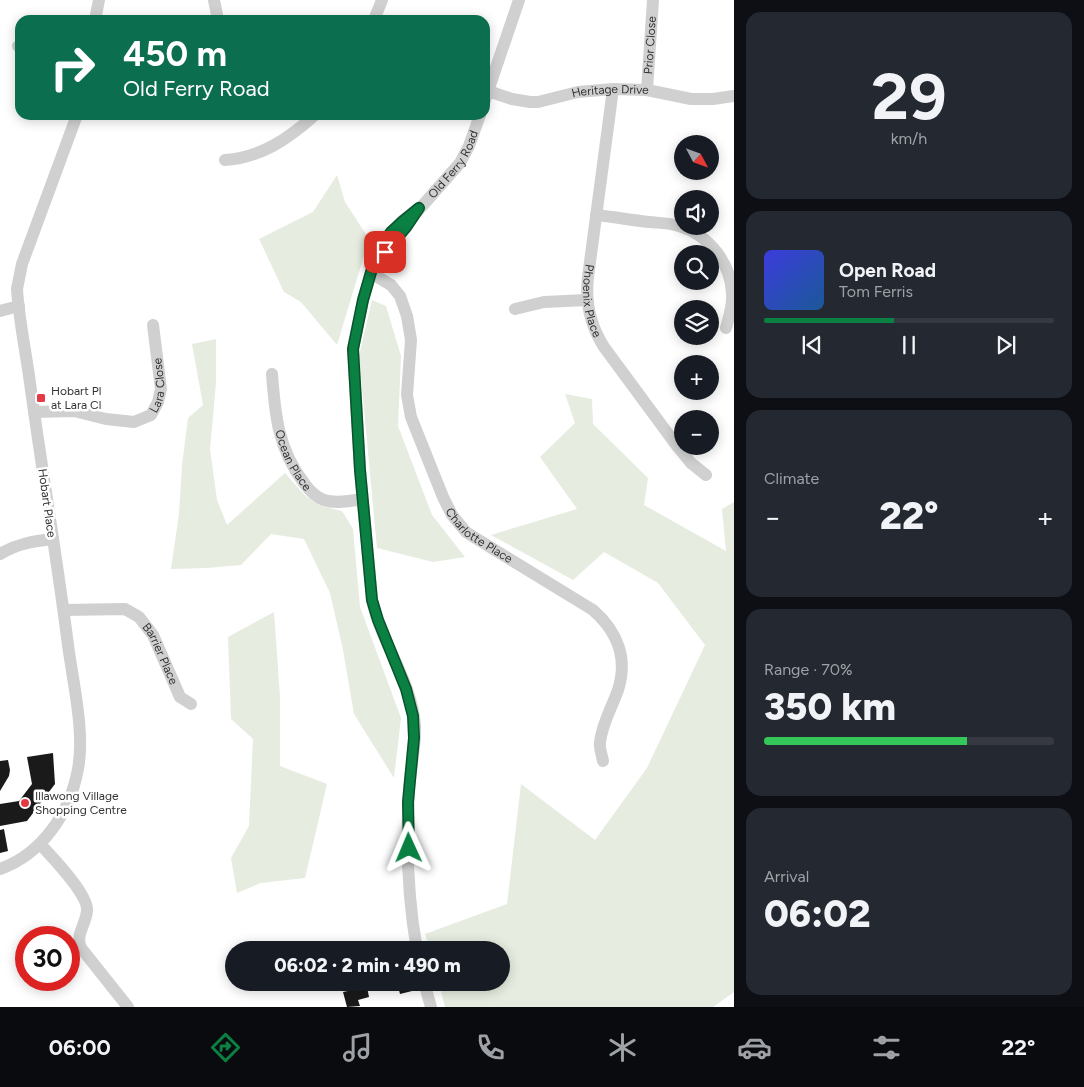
<!DOCTYPE html>
<html lang="en">
<head>
<meta charset="utf-8">
<style>
  body { margin:0; font-family:Figtree,sans-serif; background:#242831; color:#f1f3f6; height:100vh; display:flex; flex-direction:column; font-size:19px; white-space:nowrap }
  * { box-sizing:border-box; margin:0 }
  p { font-size:16px; color:#9ea1a6 }
  .icon { flex:none; width:28px; height:28px; fill:none; stroke:currentColor; stroke-width:2; stroke-linecap:round; stroke-linejoin:round }
  .map { position:relative; flex:1; overflow:hidden }
  .panel { display:flex; flex-direction:column; gap:12px; padding:12px; background:#0d0f14; width:350px }
  .panel>* { flex:none }
  .hud { position:absolute; left:15px; top:15px; width:475px; height:105px; border-radius:15px; box-shadow:0 2px 12px #0003; background:#0b6e4f; color:#fff; overflow:hidden }
  .needle { width:32px; rotate:131deg }
  .tools { position:absolute; left:674px; top:135px; display:grid; gap:10px }
  .tools a { display:grid; place-items:center; width:45px; height:45px; border-radius:50%; background:#171b24; box-shadow:0 2px 12px #0003; font-size:25px }
  .speed { position:absolute; left:15px; top:926px; display:flex; gap:10px; font-size:25px; font-weight:700; text-align:center }
  .speed>* { display:grid; place-content:center; width:65px; height:65px; border-radius:50%; background:#171b24; box-shadow:0 2px 12px #0003; line-height:1 }
  .speed .limit { border:8px solid #d22; background:#fff; color:#111 }
  .pin { position:absolute; display:grid; place-items:center; width:42px; height:42px; color:#fff; margin:-21px; border-radius:10px; box-shadow:0 2px 8px #0006 }
  .me { position:absolute; width:55px; margin:-28px; rotate:359deg; stroke-linejoin:round; filter:drop-shadow(0 0 4px #0008) }
  .turn { display:flex; align-items:center; gap:18px; height:105px; padding:0 25px; font-size:22px }
  .turn .icon { width:65px; height:65px; stroke-width:2.5 }
  .turn b { display:block; font-size:35px; line-height:42px }
  .big { font-size:38px; font-weight:800; line-height:1.1 }
  .panel .tile { flex:1; display:flex; flex-direction:column; justify-content:center; gap:8px; min-width:0; padding:0 18px; border-radius:15px; background:#242831 }
  .panel .dial { align-items:center; gap:0 }
  .dial b { font-size:65px; line-height:1 }
  .song { display:flex; align-items:center; gap:15px }
  .cover { width:60px; height:60px; border-radius:8px; background:linear-gradient(135deg,hsl(240 70% 55%),hsl(210 70% 35%)) }
  .played { height:5px; border-radius:2px; background:linear-gradient(90deg,#0b8043 45%,#363941 45%) }
  .keys { display:flex; justify-content:space-around; direction:ltr }
  .heat { display:flex; justify-content:space-between; align-items:center; font-size:28px; direction:ltr }
  .charge { height:8px; border-radius:4px; background:linear-gradient(90deg,#34c759 70%,#363941 0) }
  .trip { position:absolute; left:225px; top:941px; width:285px; height:50px; border-radius:25px; background:#171b24; box-shadow:0 2px 12px #0003; font-weight:800; line-height:50px; text-align:center }
  .tab-bar { display:flex; height:80px; justify-content:space-around; align-items:center; background:#090b0e; color:#9ea1a6 }
  .tab-bar .icon { width:35px; height:35px }
  .tab-bar .selected { color:#0b8043 }
  .tab-bar b { font-size:22px; color:#f1f3f6 }
  main { display:flex; flex:1; min-height:0 }
  .map>svg:first-child { display:block }
  .green { fill:#e6ecdf }
  .building { fill:#1a1a1a }
  .lines { fill:none; stroke-linecap:round; stroke-linejoin:round }
  .minor { stroke:#d0d0d0; stroke-width:12 }
  .route-casing { stroke:#07532c; stroke-width:12 }
  .route { stroke:#0b8043; stroke-width:9 }
  .poi-dot { fill:#e63946; stroke:#fff; stroke-width:2 }
  .labels { text-anchor:middle; dominant-baseline:central; stroke-width:5; stroke-linejoin:round; paint-order:stroke }
  .street-label { font-size:12px; fill:#333; stroke:#fff }
  .poi-label { font-size:12px; fill:#333; stroke:#fff; text-anchor:start }
</style>
</head>
<body>
<main>
<div class="map">
<svg width="734" height="1007" viewBox="0 0 734 1007">
  <rect width="100%" height="100%" fill="#fff"/>
  <path class="green" d="M337,175L345,202L369,239L337,345L301,302L284,292L259,239L313,212Z
    M372,300L386,306L401,356L398,426L432,515L465,557L433,562L377,548L359,356Z
    M216,339V383L210,449L217,500L227,525L285,473C307,498 309,504 342,511L353,529L360,607L401,718L394,778L354,714L343,650L330,593L304,539L271,534L241,565L207,568L171,569L179,514L182,465L188,418L203,405L192,344Z
    M565,394L592,399L593,424L648,478L644,505L726,551L722,509L734,502V992L713,1007H445L439,983L501,982V950H430L425,934L507,904L521,784L595,840L647,768L705,645L658,583L604,552L573,580L491,535L577,509L540,457L575,423Z
    M274,612L280,697V766L327,784L305,878L261,883L237,893L231,858L249,826L253,739L231,719L228,637Z"/>
  <path class="building" d="M53,753L55,784L27,821L0,826V804L19,801L32,784L27,757Z
    M8,760L10,770L9,776L0,791V761Z
    M4,829L8,851L0,853V830Z
    M397,982H410L412,991L400,994Z
    M367,987L369,997L358,1000L360,1006L347,1007L343,992Z"/>
  <g class="lines">
    <g class="minor">
      <path d="M214,0L218,20"/>
      <path d="M95,20L99,0"/>
      <path d="M374,20L382,0"/>
      <path d="M18,46L20,45"/>
      <path id="s1" d="M613,89L588,277C585,303 590,325 604,347L677,446L691,463L706,475"/>
      <path id="s2" d="M647,90L653,0"/>
      <path id="s3" d="M488,91L512,99L530,102H538L578,92L613,89L647,90L691,99H713L734,96"/>
      <path d="M485,100L519,0"/>
      <path d="M225,160C261,158 289,138 315,115"/>
      <path id="s4" d="M416,213L460,163L469,146L480,115"/>
      <path d="M596,215C614,217 631,220 649,222C659,223 670,223 679,226C709,235 731,263 732,294C733,305 729,317 726,328"/>
      <path id="s5" d="M371,273L391,285L400,296L407,316L411,340L407,395L411,417L443,497L452,515L466,532L477,539L593,610C618,632 628,659 618,690C612,707 602,724 600,742C599,748 602,755 603,761"/>
      <path d="M515,309L544,302L587,300"/>
      <path d="M0,311L19,306"/>
      <path id="s6" d="M272,374C275,415 278,449 304,483C309,490 315,497 324,500C336,504 351,501 362,499"/>
      <path id="s7" d="M34,412L74,411L106,419L134,422L151,415L158,402L161,389L153,325"/>
      <path d="M0,554C17,544 33,541 53,539"/>
      <path id="s8" d="M64,610L125,609L139,617L153,635L180,697L191,704"/>
      <path d="M40,844C52,857 89,895 87,911C86,924 75,935 81,948L128,1007"/>
      <path d="M0,869C42,854 70,813 78,769C85,732 73,683 68,645C57,558 42,471 30,383C26,352 19,321 17,289L22,264L77,115"/>
      <path d="M417,950C408,900 406,841 409,790C410,769 416,747 415,726C412,681 381,643 372,600L360,470L353,349L363,300L376,255L379,247L391,233L402,221L419,208"/>
      <path d="M424,982L431,1007"/>
    </g>
  </g>
  <g class="lines">
    <defs>
      <path id="route" d="M385,252L407,226L419,208L402,222L391,232L379,248L376,255L363,300L353,349L360,470L372,600L378,620L406,689L413,716L414,738L408,802L409,848"/>
    </defs>
    <use href="#route" class="route-casing"/>
    <use href="#route" class="route"/>
  </g>
  <g class="poi-dot">
    <rect x="36" y="393" width="10" height="10" rx="2.5"/>
    <circle cx="25" cy="803" r="5"/>
  </g>
  <g class="labels">
    <g class="street-label">
      <text stroke="none"><textPath href="#s2" startOffset="45">Prior Close</textPath></text>
      <text stroke="none"><textPath href="#s3" startOffset="125">Heritage Drive</textPath></text>
      <text stroke="none"><textPath href="#s4" startOffset="62">Old Ferry Road</textPath></text>
      <text stroke="none"><textPath href="#s1" startOffset="214">Phoenix Place</textPath></text>
      <text stroke="none"><textPath href="#s7" startOffset="151">Lara Close</textPath></text>
      <text stroke="none"><textPath href="#s6" startOffset="90">Ocean Place</textPath></text>
      <text transform="translate(47 503) rotate(82)">Hobart Place</text>
      <text stroke="none"><textPath href="#s5" startOffset="301">Charlotte Place</textPath></text>
      <text stroke="none"><textPath href="#s8" startOffset="120">Barrier Place</textPath></text>
    </g>
    <g class="poi-label">
      <text x="51" y="391">Hobart Pl<tspan x="51" dy="14">at Lara Cl</tspan></text>
      <text x="35" y="796">Illawong Village<tspan x="35" dy="14">Shopping Centre</tspan></text>
    </g>
  </g>
</svg>
<div class="tools">
<a><svg class="needle" viewBox="-14 -14 28 28"><path d="M0-13l5 13h-10z" fill="#e53935"/><path d="M0 13l5-13h-10z" fill="#9ea1a6"/></svg></a>
<a><svg class="icon" aria-label="sound" viewBox="0 0 24 24"><path d="M4 9h4l5-4v14l-5-4H4zM17 9q2 3 0 6"/></svg></a>
<a><svg class="icon" aria-label="search" viewBox="0 0 24 24"><circle cx="10" cy="10" r="6"/><path d="M15 15l6 6"/></svg></a>
<a><svg class="icon" aria-label="layers" viewBox="0 0 24 24"><path d="M12 4l9 5-9 5-9-5zM3 14l9 5 9-5"/></svg></a>
<a>+</a>
<a>−</a>
</div>
<div class="speed"><div class="limit">30</div></div>
<div class="pin" style="left:385px;top:252px;background:#d93025"><svg class="icon" aria-label="arrive" viewBox="0 0 24 24"><path d="M6 21V4h12l-3 4 3 4H6"/></svg></div>
<svg class="me" style="left:409px;top:848px" viewBox="-20 -20 40 40"><path d="M0-17L14 15 0 8-14 15z" fill="#0b8043" stroke="#fff" stroke-width="4"/></svg>
<div class="trip">06:02 · 2 min · 490 m</div>
<div class="hud">
<div class="turn"><svg class="icon" aria-label="right" viewBox="0 0 24 24"><path d="M7 20v-9h11M14 6l5 5-5 5"/></svg><div><b>450 m</b>Old Ferry Road</div></div>
</div>
</div>
<section class="panel">
<div class="tile dial"><b>29</b><p>km/h</p></div>
<div class="tile">
<div class="song"><i class="cover"></i><div><b>Open Road</b><p>Tom Ferris</p></div></div>
<div class="played"></div>
<div class="keys"><svg class="icon" aria-label="previous" viewBox="0 0 24 24"><path d="M18 5L8 12l10 7zM5 5v14"/></svg><svg class="icon" aria-label="pause" viewBox="0 0 24 24"><path d="M8 5v14M16 5v14"/></svg><svg class="icon" aria-label="next" viewBox="0 0 24 24"><path d="M6 5l10 7-10 7zM19 5v14"/></svg></div>
</div>
<div class="tile"><p>Climate</p>
<div class="heat"><a>−</a><b class="big">22°</b><a>+</a></div>
</div>
<div class="tile"><p>Range · 70%</p><b class="big">350 km</b><div class="charge"></div></div>
<div class="tile"><p>Arrival</p><b class="big">06:02</b></div>
</section>
</main>
<nav class="tab-bar">
<b>06:00</b>
<svg class="icon selected" aria-label="directions" viewBox="0 0 24 24"><path d="M12 3l9 9-9 9-9-9zM9 14v-3h6M13 9l2 2-2 2"/></svg>
<svg class="icon" aria-label="music" viewBox="0 0 24 24"><path d="M9 18V5l10-2v13"/><circle cx="6" cy="18" r="3"/><circle cx="16" cy="16" r="3"/></svg>
<svg class="icon" aria-label="phone" viewBox="0 0 24 24"><path d="M5 4h4l2 5-3 2q2 4 5 5l2-3 5 2v4C11 20 4 13 5 4z"/></svg>
<svg class="icon" aria-label="climate" viewBox="0 0 24 24"><path d="M12 3v18M4 7l16 10M4 17L20 7"/></svg>
<svg class="icon" aria-label="car" viewBox="0 0 24 24"><path d="M5 17H2v-5l4-1 3-4h7l3 4 3 1v5h-3M9 17h6M6 11h13"/><circle cx="7" cy="17" r="2"/><circle cx="17" cy="17" r="2"/></svg>
<svg class="icon" aria-label="filters" viewBox="0 0 24 24"><path d="M4 7h16M4 17h16"/><circle cx="9" cy="7" r="2"/><circle cx="15" cy="17" r="2"/></svg>
<b>22°</b>
</nav>
</body>
</html>
